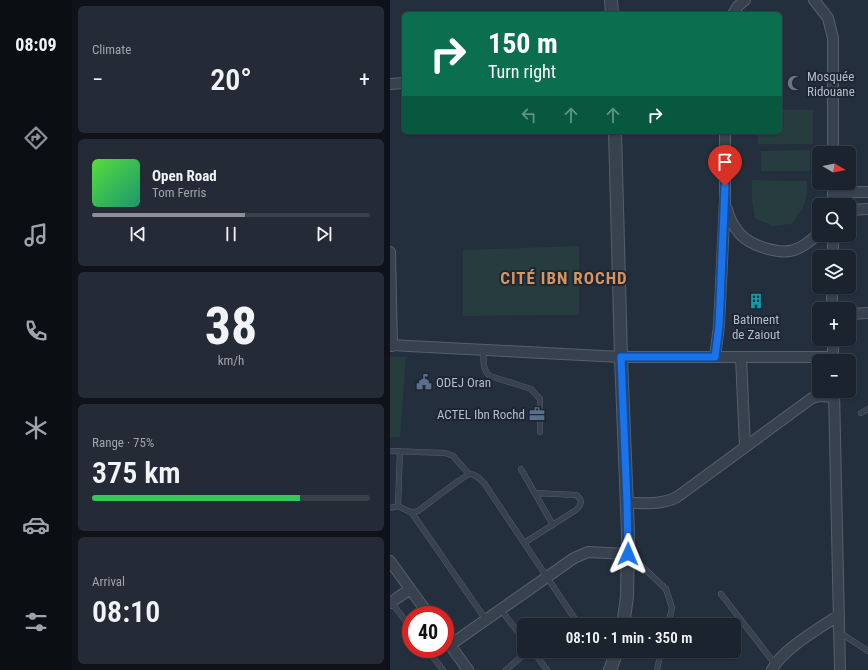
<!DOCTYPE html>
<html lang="en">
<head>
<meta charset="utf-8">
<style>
  body { margin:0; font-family:"Roboto Condensed",sans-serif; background:#242b36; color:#f1f3f6; height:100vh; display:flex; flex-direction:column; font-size:15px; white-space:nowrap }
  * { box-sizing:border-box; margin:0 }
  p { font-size:13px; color:#a0a4aa }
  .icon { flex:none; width:22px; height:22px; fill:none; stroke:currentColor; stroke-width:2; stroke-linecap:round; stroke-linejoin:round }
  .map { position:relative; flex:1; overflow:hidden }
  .details { display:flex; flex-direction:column; gap:6px; padding:6px; background:#0f1319; width:318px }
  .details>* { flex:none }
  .hud { position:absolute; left:12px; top:12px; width:380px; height:122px; border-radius:6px; box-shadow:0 1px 3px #0004,0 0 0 1px #39404a; background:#0b6e4f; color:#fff; overflow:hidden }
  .needle { width:26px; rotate:100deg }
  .tools { position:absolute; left:422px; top:146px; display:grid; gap:8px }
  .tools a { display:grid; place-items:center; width:44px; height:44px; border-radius:6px; background:#1b232e; box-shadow:0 1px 3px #0004,0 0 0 1px #39404a; font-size:20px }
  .speed { position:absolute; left:12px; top:606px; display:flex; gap:8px; font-size:20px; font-weight:700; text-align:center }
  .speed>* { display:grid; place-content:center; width:52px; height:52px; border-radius:50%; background:#1b232e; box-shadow:0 1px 3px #0004,0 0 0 1px #39404a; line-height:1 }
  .speed .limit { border:6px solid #d22; background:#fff; color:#111 }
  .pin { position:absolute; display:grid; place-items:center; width:34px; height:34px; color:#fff; margin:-41px -17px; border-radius:50% 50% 50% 0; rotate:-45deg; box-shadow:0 0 4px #0007 }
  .pin .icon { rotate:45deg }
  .me { position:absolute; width:44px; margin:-22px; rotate:1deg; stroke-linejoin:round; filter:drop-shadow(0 0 3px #0008) }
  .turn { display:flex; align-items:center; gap:14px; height:84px; padding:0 20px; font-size:18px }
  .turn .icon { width:52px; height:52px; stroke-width:2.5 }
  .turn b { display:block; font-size:28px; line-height:34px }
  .lanes { display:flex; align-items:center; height:38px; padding:0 20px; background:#0003; justify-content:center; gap:20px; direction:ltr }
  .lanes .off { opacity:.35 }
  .big { font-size:30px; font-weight:600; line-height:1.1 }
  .details .card { flex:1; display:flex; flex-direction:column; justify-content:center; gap:6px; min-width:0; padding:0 14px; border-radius:6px; background:#242b36 }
  .details .dial { align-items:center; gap:0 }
  .dial b { font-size:52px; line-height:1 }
  .song { display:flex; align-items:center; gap:12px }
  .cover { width:48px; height:48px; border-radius:6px; background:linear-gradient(135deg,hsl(110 70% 55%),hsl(160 70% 35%)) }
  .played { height:4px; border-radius:2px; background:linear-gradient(90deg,#8c9099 55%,#39404a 55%) }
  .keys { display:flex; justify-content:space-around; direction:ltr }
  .heat { display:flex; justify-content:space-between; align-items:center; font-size:22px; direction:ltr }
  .charge { height:6px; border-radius:3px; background:linear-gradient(90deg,#34c759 75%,#39404a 0) }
  .trip { position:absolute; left:127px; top:618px; width:224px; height:40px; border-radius:6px; background:#1b232e; box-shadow:0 1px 3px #0004,0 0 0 1px #39404a; font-weight:600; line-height:40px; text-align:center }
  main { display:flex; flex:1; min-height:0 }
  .menu { display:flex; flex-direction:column; width:72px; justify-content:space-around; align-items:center; background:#0b0e12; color:#a0a4aa }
  .menu .icon { width:28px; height:28px }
  .menu .active { color:#8c9099 }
  .menu b { font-size:18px; color:#f1f3f6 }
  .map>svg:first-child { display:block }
  .green { fill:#263c3f }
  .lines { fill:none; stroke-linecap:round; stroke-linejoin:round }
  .service-casing { stroke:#565f6c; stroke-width:6 }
  .minor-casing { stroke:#565f6c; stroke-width:12 }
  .tertiary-casing { stroke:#565f6c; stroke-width:14 }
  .service { stroke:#38414e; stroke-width:5 }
  .minor { stroke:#38414e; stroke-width:10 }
  .tertiary { stroke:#38414e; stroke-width:12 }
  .route-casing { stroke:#114b97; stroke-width:10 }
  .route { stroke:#1a73e8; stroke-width:7 }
  .labels { text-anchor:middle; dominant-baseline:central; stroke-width:4; stroke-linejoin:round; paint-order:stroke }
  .poi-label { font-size:13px; fill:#b4bcc9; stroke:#1d2633; text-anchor:start }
  .district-label { font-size:17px; font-weight:bold; letter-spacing:1px; fill:#d59563; stroke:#1d2633 }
</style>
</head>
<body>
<main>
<nav class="menu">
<b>08:09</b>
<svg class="icon active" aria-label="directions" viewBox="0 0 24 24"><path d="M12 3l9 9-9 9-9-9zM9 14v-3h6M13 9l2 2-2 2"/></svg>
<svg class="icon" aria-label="music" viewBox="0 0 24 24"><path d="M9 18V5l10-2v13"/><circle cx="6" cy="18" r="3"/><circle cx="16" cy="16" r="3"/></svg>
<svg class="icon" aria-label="phone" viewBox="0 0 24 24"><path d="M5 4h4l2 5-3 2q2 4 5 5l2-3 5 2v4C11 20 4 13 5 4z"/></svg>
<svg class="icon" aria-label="climate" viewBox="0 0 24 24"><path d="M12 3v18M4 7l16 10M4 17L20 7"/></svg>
<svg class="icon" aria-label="car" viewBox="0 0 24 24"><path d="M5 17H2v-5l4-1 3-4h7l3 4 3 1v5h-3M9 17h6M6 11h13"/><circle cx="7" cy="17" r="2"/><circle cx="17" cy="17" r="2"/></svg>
<svg class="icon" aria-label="filters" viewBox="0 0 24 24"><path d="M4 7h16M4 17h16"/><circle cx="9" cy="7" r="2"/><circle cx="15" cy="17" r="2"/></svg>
</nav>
<section class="details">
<div class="card"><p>Climate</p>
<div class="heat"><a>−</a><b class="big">20°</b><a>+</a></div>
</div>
<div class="card">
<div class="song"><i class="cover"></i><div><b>Open Road</b><p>Tom Ferris</p></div></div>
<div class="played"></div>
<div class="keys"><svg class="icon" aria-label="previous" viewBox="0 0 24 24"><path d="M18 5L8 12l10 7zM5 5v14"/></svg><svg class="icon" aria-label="pause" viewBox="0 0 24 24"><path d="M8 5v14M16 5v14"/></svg><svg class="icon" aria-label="next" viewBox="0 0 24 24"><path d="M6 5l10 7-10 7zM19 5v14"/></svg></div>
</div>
<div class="card dial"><b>38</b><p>km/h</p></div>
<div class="card"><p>Range · 75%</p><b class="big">375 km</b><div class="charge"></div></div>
<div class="card"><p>Arrival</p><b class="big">08:10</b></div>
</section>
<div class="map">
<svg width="478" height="670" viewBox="0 0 478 670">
  <rect width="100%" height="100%" fill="#242f3e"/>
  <path class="green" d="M390,110H423V144H368V132H390Z
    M420,150V171H371V151Z
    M362,180L417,181C417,203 415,207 401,224L382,226L365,218L362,200Z
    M189,246V315L73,316V250Z
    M0,356L16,357L10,437H0Z"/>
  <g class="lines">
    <defs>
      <path id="service" d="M93,350C94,360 92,370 100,376L141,389L150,399V432
        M471,413L478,409
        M0,451L55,453L63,456L79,474
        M131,469L163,525
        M8,506L10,451
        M0,508L8,506C15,509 20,514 28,511C35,506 76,474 80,474C86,474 90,479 94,483L189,625
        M22,513L96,620
        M134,543L186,510C192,504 193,500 186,495L145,493
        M240,555L276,589L282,608L278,625
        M331,594L385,664
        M1,602L21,628
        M111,610L134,640
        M449,632L478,651
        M37,649L53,670
        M143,651L157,670
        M116,670L138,651
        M267,670L271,651"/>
      <path id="minor" d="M424,0L438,18L443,38V153
        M343,14L348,6L355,0
        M0,84L14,83
        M443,183V205
        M443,192H478
        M337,209C339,219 343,226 350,234C360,245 388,255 404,250C413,247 422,240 429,233
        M459,210L478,209
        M0,252L2,346
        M443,257V235
        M442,309V287
        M459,314L478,313
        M443,339V361
        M0,345L231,357H443
        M325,357L329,326L335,200V132
        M351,357L355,447
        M444,391L450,670
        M237,503C254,503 272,505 287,497L422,398L430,396L444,397
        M0,561L39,615
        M0,603L20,589
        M55,638L78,670
        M60,645L184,558L198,552L238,554
        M382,670C391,650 430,628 449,615"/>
      <path id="tertiary" d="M221,0L222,14
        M225,132L231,357L238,533L237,597L233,625
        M220,670L227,651"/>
    </defs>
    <use href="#service" class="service-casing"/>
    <use href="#minor" class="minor-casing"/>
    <use href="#tertiary" class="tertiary-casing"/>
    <use href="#service" class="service"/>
    <use href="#minor" class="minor"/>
    <use href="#tertiary" class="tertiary"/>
  </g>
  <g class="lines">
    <defs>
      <path id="route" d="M238,554L237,503L231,357H325L329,326L335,186"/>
    </defs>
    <use href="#route" class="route-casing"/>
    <use href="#route" class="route"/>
  </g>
  <defs>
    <symbol id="mosque-bare" viewBox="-9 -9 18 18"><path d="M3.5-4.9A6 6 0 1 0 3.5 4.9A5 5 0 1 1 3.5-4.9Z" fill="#6b7280" stroke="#1d2633" stroke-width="2.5" paint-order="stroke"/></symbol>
    <symbol id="building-bare" viewBox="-9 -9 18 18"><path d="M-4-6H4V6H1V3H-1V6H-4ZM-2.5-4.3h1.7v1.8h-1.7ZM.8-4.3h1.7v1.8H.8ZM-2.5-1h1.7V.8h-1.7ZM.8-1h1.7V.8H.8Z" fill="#0f9aa8" stroke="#1d2633" stroke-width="2.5" paint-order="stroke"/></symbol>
    <symbol id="civic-bare" viewBox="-9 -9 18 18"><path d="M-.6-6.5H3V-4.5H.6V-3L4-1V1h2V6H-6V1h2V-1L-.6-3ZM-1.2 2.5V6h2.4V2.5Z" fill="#5c6f8a" stroke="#1d2633" stroke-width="2.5" paint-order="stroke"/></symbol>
    <symbol id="office-bare" viewBox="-9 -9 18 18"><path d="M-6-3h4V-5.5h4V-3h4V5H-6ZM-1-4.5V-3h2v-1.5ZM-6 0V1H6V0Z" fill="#5c6f8a" stroke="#1d2633" stroke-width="2.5" paint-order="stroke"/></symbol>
  </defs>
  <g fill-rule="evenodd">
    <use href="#mosque-bare" x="394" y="72" width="22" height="22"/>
    <use href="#building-bare" x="355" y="290" width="22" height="22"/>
    <use href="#civic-bare" x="23" y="371" width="22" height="22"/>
    <use href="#office-bare" x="136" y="403" width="22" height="22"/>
  </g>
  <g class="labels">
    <g class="poi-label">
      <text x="417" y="76">Mosquée<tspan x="417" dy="15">Ridouane</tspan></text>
      <text x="366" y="319" text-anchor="middle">Batiment<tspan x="366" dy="15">de Zaiout</tspan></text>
      <text x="46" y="382">ODEJ Oran</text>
      <text x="135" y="414" text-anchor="end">ACTEL Ibn Rochd</text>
    </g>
    <g class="district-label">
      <text x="174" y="278">CITÉ IBN ROCHD</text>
    </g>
  </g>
</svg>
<div class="tools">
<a><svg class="needle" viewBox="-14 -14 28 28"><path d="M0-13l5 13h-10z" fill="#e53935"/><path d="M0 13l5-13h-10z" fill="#a0a4aa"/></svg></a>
<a><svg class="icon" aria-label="search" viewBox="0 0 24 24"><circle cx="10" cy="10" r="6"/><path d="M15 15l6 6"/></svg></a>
<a><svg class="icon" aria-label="layers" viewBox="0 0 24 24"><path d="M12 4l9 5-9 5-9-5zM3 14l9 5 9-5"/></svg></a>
<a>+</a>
<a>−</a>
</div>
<div class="speed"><div class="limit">40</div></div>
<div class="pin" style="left:335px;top:186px;background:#d93025"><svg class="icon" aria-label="arrive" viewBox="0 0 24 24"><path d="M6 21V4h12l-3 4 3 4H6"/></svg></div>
<svg class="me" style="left:238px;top:554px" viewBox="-20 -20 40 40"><path d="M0-17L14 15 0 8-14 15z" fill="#1a73e8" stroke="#fff" stroke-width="4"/></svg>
<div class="trip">08:10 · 1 min · 350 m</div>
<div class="hud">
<div class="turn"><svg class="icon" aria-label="right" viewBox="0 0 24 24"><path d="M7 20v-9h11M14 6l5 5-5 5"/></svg><div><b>150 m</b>Turn right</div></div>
<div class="lanes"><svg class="icon off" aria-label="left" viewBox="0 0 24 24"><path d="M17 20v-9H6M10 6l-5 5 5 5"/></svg><svg class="icon off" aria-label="ahead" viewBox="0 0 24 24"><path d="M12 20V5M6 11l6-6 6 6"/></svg><svg class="icon off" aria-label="ahead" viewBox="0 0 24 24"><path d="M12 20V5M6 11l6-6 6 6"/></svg><svg class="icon" aria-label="right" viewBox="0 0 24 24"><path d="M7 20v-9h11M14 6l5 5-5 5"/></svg></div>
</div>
</div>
</main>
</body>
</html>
